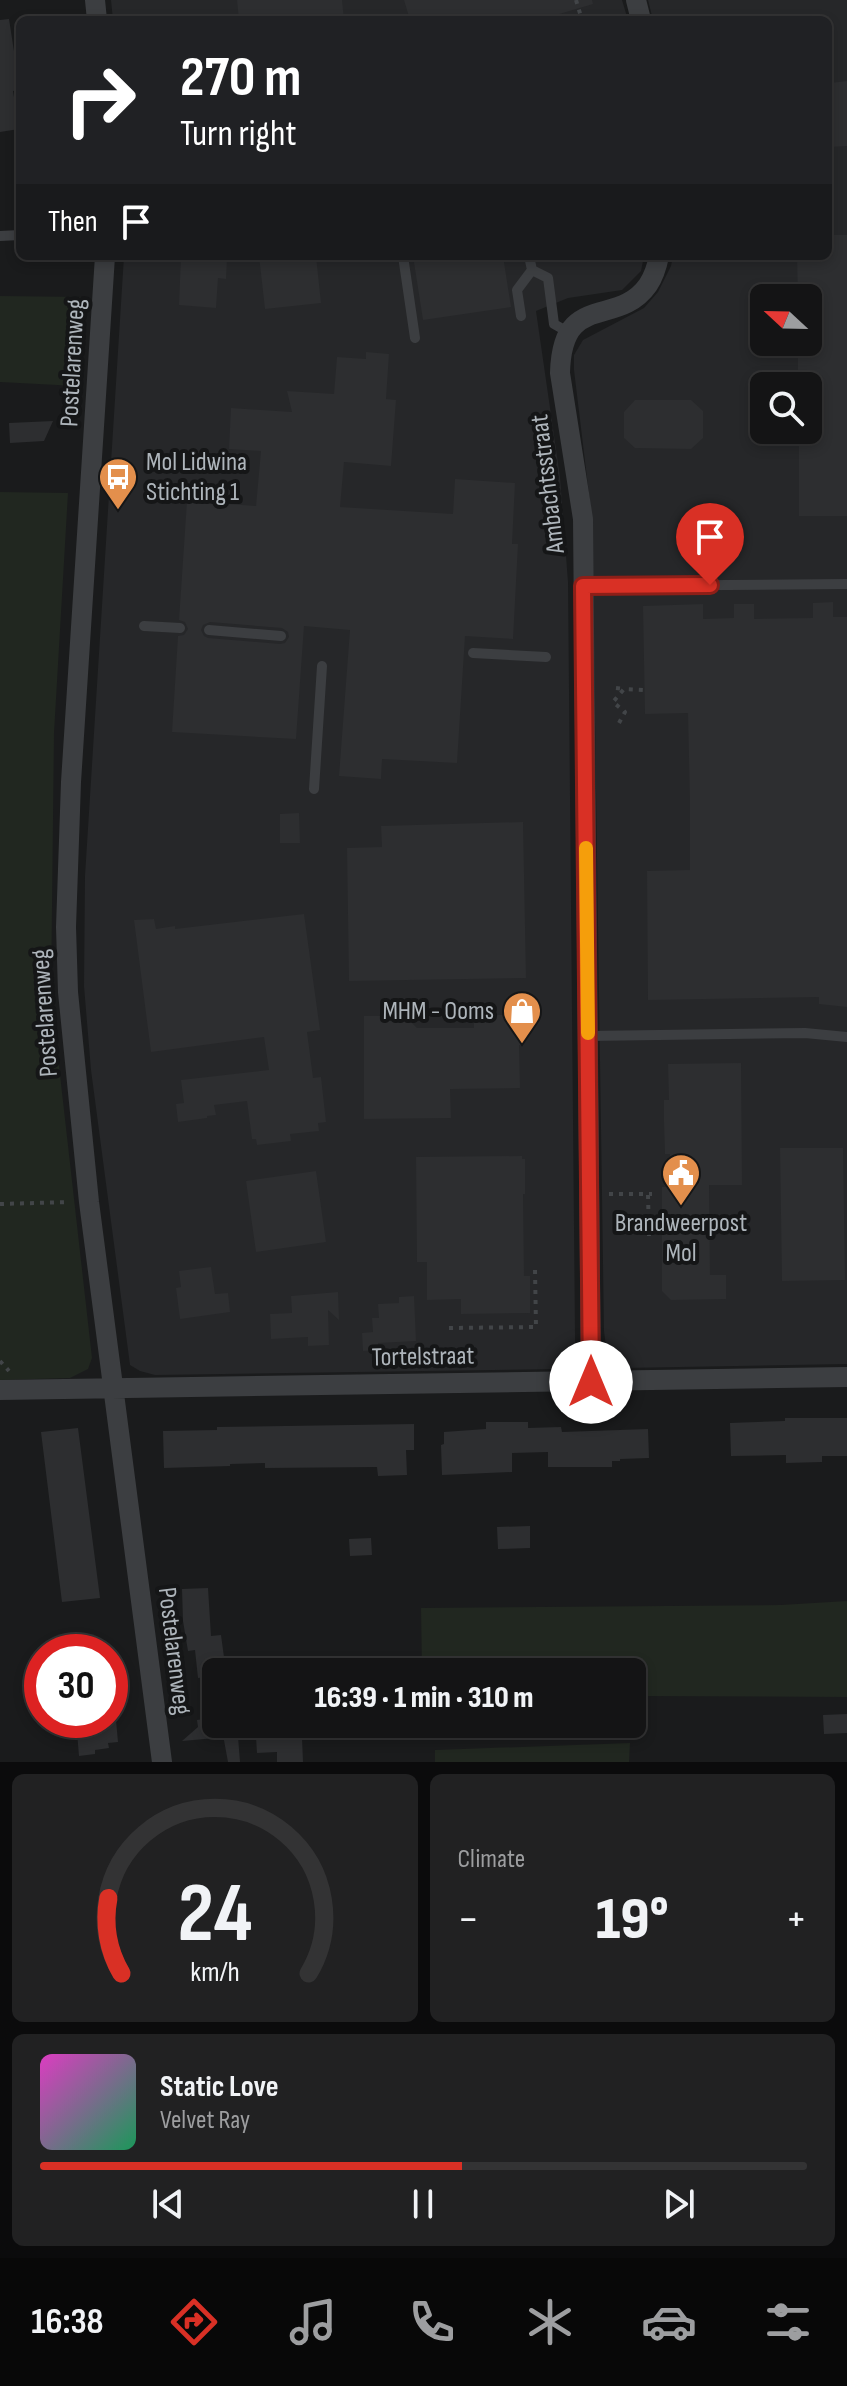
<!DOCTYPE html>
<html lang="en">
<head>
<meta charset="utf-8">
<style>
  body { margin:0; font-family:"Sofia Sans Condensed",sans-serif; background:#212122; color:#f1f3f6; height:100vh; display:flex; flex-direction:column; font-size:30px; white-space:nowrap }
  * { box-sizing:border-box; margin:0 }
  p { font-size:26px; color:#9d9ea0 }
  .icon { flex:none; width:44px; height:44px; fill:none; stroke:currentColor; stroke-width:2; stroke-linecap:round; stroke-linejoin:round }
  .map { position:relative; height:1762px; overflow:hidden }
  .drawer { display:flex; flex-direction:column; gap:12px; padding:12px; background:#0b0b0c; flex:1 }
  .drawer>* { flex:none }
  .hud { position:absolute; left:16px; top:16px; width:816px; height:244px; border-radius:12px; box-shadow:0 4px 12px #0003,0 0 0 2px #333334; background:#202124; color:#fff; overflow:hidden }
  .needle { width:52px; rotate:292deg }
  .buttons { position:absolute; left:750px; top:284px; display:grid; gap:16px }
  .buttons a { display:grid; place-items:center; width:72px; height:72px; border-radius:12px; background:#141415; box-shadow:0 4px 12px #0003,0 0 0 2px #333334; font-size:40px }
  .speed { position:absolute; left:24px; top:1634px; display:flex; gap:16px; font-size:40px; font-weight:700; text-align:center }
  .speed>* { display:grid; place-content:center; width:104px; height:104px; border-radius:50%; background:#141415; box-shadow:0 4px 12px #0003,0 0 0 2px #333334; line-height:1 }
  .speed .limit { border:12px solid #d22; background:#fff; color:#111 }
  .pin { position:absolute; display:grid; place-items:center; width:68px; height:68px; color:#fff; margin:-82px -34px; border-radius:50% 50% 50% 0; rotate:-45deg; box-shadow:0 0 8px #0007 }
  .pin .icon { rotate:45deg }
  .me { position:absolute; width:88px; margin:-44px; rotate:0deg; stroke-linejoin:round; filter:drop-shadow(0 0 6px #0008) }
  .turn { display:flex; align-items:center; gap:28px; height:168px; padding:0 32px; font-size:36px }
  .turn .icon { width:104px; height:104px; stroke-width:2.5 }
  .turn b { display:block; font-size:56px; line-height:68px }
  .then { display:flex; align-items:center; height:76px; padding:0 32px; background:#0003; gap:16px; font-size:30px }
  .big { font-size:60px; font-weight:800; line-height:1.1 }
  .drawer .tile { flex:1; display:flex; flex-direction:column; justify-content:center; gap:12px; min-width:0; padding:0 28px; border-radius:12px; background:#212122 }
  .drawer .dial { align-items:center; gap:0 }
  .dial svg { height:208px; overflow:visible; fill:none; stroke:#333334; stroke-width:7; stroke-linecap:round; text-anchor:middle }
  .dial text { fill:#f1f3f6; stroke:none }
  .song { display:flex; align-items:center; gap:24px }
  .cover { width:96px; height:96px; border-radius:12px; background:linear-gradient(135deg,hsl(310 70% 55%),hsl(150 70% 35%)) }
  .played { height:8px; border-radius:4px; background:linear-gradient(90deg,#d93025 55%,#333334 55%) }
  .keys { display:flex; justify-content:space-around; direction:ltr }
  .heat { display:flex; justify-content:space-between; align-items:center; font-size:44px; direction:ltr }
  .drawer .tiles { flex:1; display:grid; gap:12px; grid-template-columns:1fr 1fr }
  .tile:last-child { grid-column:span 2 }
  .trip { position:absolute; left:202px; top:1658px; width:444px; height:80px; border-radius:12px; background:#141415; box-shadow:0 4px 12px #0003,0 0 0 2px #333334; font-weight:800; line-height:80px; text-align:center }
  .tabs { display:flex; height:128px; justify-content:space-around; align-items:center; background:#080808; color:#9d9ea0 }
  .tabs .icon { width:56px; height:56px }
  .tabs .current { color:#d93025 }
  .tabs b { font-size:36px; color:#f1f3f6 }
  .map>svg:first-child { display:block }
  .built { fill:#262729; fill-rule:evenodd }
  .green { fill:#212720 }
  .building { fill:#2d2e30; fill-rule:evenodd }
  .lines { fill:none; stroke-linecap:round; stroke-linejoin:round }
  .path { stroke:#424548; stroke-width:4; stroke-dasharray:4 6; stroke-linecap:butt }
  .lane { stroke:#3c3e41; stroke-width:10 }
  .street { stroke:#3c3e41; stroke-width:20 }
  .route-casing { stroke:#8d1f18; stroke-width:20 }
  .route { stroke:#d93025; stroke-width:14 }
  .slow { stroke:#f59e0b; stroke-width:14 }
  .labels { text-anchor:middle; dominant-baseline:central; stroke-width:8; stroke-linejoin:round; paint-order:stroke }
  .street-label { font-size:26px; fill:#aeb5bb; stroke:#151617 }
  .poi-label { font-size:26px; fill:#aeb5bb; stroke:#151617; text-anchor:start }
</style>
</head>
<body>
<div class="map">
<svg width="847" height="1762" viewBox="0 0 847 1762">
  <rect width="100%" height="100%" fill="#1a1b1c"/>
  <path class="built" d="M111,0H622L628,20H113Z
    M648,0H847V1364L623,1368L613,1359L606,1347L604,1331L592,519L574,370V355L583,340L644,308L658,292L671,266L673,256H828V20H653ZM764,298H808V342H764ZM764,386H808V430H764Z
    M124,256H644L641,271L622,290L568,298L536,311L560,477L568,582L575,1333V1349L568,1362L559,1369L155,1375L140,1371L130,1365L91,1070L84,986L85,876Z"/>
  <path class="green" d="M0,296L83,297L76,386L0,382Z
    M0,492L68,493L54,733L51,995L92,1358L88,1369L70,1378L0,1380Z
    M847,1601V1697L632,1696V1672H422L421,1608L781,1605Z
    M630,1743L629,1762H435V1750Z"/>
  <path class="building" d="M237,0H342L344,20H239Z
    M404,0H592L593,4L539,20H410Z
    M9,19L20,90L13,91L19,129L0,132V20Z
    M847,81V146L828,147V110H833L830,83Z
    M828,235H847V516H799V430H808V386H798V342H808V298H798L797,256H828Z
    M181,256H219V259H227L226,279L218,278L216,308L179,305Z
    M259,256H316L321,303L265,309Z
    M413,256H503L511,307L423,320Z
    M366,352L389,354L386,399L396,400L391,466L344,462L340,507L453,514L455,479L515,483L512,544H518L513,639L465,636L457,763L382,759L381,779L339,776L350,630L304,626L296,739L172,732L178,636L184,635L188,629L185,622L179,620L187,501L256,506L261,451L229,449L231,408L292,412L287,391L334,394L337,357L366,359ZM210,622L282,628L288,632L289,637L285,643L280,644L208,638L204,636L201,630L203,625Z
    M635,400H691L703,411V438L691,449L635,448L624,438V412Z
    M53,421L44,441L10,443L9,423Z
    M833,602V617H847V1007L819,1004V997L648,1000L647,871L690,870V802L688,713L645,714L643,606L703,604V619L734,618V604H754V619L813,618V603Z
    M299,813L300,843H280V814Z
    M523,822L526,978L349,981L347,848L382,847L381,826Z
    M304,914L320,1030L307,1032L313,1078L321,1077L326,1122L318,1123L319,1131L290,1134L291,1141L257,1145L256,1139H252L247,1101L214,1105L216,1115L207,1116V1118L178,1122L176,1104L184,1103L181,1080L269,1070L264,1037L151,1052L134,920L154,919L156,929L175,926V929Z
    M474,1015H518L521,1018L522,1045H519L520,1088L450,1089L451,1118L364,1119V1016H405L417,1028H474Z
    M741,1063L742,1185H709L710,1275H726V1299L671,1300L662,1291V1187H670V1154H665L664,1122V1100H669L668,1064Z
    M780,1148H843L845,1280L782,1281Z
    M522,1156V1159H525V1194H523L524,1276H530V1313L461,1314V1299L427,1300V1262H417L416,1157Z
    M316,1171L326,1242L256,1252L246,1181Z
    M211,1267L215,1294L228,1293L230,1312L180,1319L176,1288L181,1287L179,1271Z
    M338,1292L339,1320L328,1310L329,1345L308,1346V1337L271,1339L270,1314L292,1313L291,1296Z
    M414,1296L416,1341L378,1343L379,1350L363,1351L362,1333L373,1332L372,1318H379L378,1304L399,1303V1297Z
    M785,1418H847V1456H822V1462L786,1463V1455L731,1456L730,1423L785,1421Z
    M486,1422H528V1428L561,1427L562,1432L648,1429L649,1458L620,1459V1461H612V1467H548V1452L512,1453V1472L442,1475L441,1445L444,1444V1432L486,1429Z
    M414,1424V1450H406L407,1475L378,1476L377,1467L265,1468V1463L230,1464V1466L164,1468L163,1431L217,1430V1427Z
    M78,1428L100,1598L62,1602L41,1432Z
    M530,1526V1548L498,1549L497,1527Z
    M371,1538L372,1555L350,1556L349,1539Z
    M208,1588L211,1636L221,1635L226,1672H216V1676L198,1678L195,1650L188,1651L183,1621L182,1589Z
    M847,1714V1733L824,1734L823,1715Z
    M216,1717V1738L182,1741L198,1727L197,1720Z
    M76,1720H116L118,1742L108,1743L109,1748L95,1750V1754L79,1756Z
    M221,1724H237L240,1762H228Z
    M286,1735V1739L302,1738L303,1762H277V1752L257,1753L256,1737Z"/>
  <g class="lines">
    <path class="path" d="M576,0L582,20
      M616,688L624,689
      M619,723L625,712L613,702L624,689L643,690
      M609,1194H652
      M648,1195L649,1236
      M0,1204L70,1202
      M449,1328L536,1327L535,1270
      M0,1361L9,1371"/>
    <path class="lane" d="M0,236L20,235
      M403,256L415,338
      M532,270L548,278L554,324L568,332
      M521,316L517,290L532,270L529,256
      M583,586L847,584
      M144,626L180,628
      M209,630L281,636
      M473,653L546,657
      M314,789L322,666
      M588,1036L805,1033L847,1037"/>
    <path class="street" d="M95,0L97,20
      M636,0L641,20
      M105,256L71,782L66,927L68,992L89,1202L162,1762
      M591,1382L583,519L560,373C562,290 617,329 648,285C654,276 657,266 659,256
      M0,1390L847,1377"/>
  </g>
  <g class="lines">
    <defs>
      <path id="route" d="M591,1382L583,586L710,585"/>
    </defs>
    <use href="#route" class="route-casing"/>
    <use href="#route" class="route"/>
    <path class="slow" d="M586,848L588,1033"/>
  </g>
  <defs>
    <symbol id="bus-pin" viewBox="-11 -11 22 30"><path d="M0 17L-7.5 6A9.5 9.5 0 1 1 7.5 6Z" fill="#e38f4c" stroke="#151617"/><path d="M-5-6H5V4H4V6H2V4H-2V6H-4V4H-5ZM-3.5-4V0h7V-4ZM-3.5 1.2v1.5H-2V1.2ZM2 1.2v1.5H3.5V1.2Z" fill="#fff"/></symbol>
    <symbol id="shop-pin" viewBox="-11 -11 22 30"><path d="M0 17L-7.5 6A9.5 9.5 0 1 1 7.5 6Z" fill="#e38f4c" stroke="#151617"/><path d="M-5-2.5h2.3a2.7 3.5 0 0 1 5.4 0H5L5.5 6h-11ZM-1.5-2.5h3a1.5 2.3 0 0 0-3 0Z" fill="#fff"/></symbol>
    <symbol id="civic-pin" viewBox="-11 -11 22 30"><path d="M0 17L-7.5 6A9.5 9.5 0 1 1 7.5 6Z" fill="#e38f4c" stroke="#151617"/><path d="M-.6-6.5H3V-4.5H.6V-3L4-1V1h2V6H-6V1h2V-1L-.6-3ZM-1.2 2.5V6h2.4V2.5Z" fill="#fff"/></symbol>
  </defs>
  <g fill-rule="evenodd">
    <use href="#bus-pin" x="96" y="455" width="44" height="60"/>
    <use href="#shop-pin" x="500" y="989" width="44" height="60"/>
    <use href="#civic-pin" x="659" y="1151" width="44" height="60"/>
  </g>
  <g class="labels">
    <g class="street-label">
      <text transform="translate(73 363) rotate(-87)">Postelarenweg</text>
      <text transform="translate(548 484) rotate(-97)">Ambachtsstraat</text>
      <text transform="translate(45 1013) rotate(-94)">Postelarenweg</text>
      <text transform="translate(423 1357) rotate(-1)">Tortelstraat</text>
      <text transform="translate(174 1651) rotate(83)">Postelarenweg</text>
    </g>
    <g class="poi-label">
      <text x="146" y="462">Mol Lidwina<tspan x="146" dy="30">Stichting 1</tspan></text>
      <text x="494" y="1011" text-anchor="end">MHM - Ooms</text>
      <text x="681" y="1223" text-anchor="middle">Brandweerpost<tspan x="681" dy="30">Mol</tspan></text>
    </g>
  </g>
</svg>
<div class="buttons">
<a><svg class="needle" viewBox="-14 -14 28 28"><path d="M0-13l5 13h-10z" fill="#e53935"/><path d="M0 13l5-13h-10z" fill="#9d9ea0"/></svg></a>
<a><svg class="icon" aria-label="search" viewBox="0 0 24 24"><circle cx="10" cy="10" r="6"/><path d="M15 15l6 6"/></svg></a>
</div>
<div class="speed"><div class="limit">30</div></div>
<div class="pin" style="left:710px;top:585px;background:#d93025"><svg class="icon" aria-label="arrive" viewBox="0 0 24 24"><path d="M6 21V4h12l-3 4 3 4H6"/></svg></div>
<svg class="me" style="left:591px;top:1382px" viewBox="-20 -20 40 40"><circle r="19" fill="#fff"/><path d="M0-13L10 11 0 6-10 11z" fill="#d93025"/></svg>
<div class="trip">16:39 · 1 min · 310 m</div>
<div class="hud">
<div class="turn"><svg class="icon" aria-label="right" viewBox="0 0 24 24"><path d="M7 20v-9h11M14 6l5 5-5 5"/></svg><div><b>270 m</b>Turn right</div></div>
<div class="then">Then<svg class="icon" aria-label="arrive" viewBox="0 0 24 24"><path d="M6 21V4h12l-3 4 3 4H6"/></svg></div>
</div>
</div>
<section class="drawer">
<div class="tiles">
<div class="tile dial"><svg viewBox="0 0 100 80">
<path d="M14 69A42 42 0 1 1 86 69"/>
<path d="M14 69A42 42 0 0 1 9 40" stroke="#d93025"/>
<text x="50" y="56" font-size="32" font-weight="700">24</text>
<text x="50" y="72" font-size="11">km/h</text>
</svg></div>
<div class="tile"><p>Climate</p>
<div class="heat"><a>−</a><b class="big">19°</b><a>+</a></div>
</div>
<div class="tile">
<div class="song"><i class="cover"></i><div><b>Static Love</b><p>Velvet Ray</p></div></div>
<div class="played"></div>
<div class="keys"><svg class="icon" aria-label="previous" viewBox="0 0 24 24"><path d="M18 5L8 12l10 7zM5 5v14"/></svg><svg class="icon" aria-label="pause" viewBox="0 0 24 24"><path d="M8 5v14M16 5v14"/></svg><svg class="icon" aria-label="next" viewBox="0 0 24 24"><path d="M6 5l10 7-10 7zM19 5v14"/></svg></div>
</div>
</div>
</section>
<nav class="tabs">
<b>16:38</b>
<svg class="icon current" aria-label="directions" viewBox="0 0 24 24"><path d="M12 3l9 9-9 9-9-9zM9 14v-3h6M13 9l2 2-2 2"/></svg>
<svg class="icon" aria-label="music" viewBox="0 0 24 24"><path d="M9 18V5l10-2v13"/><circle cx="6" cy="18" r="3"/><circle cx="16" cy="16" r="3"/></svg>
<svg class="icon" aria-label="phone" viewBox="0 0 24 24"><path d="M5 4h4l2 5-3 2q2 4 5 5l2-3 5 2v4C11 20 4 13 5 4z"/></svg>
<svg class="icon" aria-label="climate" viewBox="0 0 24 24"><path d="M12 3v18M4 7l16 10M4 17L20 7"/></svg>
<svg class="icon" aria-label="car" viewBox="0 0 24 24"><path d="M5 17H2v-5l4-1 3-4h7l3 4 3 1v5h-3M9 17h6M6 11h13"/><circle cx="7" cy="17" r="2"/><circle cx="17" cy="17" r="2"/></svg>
<svg class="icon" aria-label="filters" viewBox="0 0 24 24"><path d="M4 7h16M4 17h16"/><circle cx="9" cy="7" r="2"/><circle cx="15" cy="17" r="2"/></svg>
</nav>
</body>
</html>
